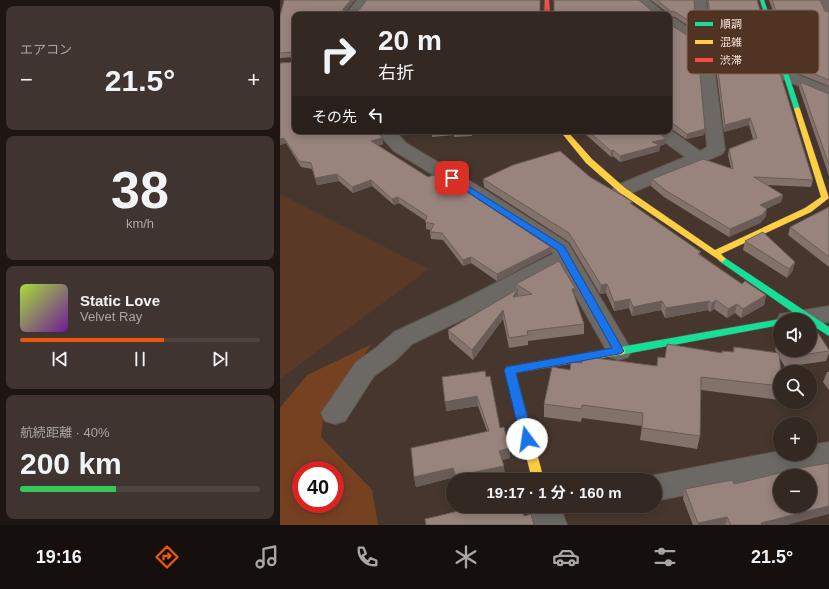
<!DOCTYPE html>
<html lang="ja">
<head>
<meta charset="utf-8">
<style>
  body { margin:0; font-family:Helvetica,"Noto Sans JP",sans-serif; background:#3f342f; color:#f1f3f6; height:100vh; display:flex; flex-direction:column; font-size:15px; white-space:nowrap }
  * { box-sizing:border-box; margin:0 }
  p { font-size:13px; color:#a9a6a5 }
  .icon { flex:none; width:22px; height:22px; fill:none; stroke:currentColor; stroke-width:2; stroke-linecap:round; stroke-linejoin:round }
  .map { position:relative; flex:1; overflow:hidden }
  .details { display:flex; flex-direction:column; gap:6px; padding:6px; background:#1d1613; width:280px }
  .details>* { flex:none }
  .hud { position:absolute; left:12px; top:12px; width:380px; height:122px; border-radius:8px; box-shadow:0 2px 10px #0003,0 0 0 1px #4e4440; background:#342822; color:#f1f3f6; overflow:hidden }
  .fabs { position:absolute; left:493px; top:313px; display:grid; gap:8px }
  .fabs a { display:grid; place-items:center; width:44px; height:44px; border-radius:50%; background:#342822; box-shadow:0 2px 10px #0003,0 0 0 1px #4e4440; font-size:20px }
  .speed { position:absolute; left:12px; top:461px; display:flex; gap:8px; font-size:20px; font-weight:700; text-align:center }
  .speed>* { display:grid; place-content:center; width:52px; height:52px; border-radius:50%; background:#342822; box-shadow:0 2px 10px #0003,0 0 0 1px #4e4440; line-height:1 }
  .speed .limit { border:6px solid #d22; background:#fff; color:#111 }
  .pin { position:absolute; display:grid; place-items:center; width:34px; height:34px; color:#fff; margin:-17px; border-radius:8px; box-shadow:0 2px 6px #0006 }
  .me { position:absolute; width:44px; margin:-22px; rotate:346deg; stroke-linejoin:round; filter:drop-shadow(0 0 3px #0008) }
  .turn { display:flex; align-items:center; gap:14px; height:84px; padding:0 20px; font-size:18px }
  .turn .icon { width:52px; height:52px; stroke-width:2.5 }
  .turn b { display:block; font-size:28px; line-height:34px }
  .then { display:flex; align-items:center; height:38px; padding:0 20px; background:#0003; gap:8px; font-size:15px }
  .big { font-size:30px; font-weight:700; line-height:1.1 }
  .details .tile { flex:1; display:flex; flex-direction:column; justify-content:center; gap:6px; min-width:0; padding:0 14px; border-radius:8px; background:#3f342f }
  .details .dial { align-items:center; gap:0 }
  .dial b { font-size:52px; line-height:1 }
  .song { display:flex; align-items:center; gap:12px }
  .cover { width:48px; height:48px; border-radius:6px; background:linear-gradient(135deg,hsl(80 70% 55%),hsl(280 70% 35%)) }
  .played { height:4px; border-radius:2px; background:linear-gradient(90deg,#ea580c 60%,#4e4440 60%) }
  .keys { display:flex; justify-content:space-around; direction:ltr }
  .heat { display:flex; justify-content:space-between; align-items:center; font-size:22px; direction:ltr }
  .charge { height:6px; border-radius:3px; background:linear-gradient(90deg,#34c759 40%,#4e4440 0) }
  .trip { position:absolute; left:166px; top:473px; width:216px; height:40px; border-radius:20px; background:#342822; box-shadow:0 2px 10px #0003,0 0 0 1px #4e4440; font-weight:700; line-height:40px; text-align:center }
  .tabs { display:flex; height:64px; justify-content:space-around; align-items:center; background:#15100e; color:#a9a6a5 }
  .tabs .icon { width:28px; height:28px }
  .tabs .selected { color:#ea580c }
  .tabs b { font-size:18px; color:#f1f3f6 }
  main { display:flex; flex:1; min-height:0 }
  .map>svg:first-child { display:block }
  .built { fill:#5a3926 }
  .green { fill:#764121; fill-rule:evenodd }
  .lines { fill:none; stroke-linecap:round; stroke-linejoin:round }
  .street-casing { stroke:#61534b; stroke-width:2 }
  .fast-casing { stroke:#61534b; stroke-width:1 }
  .slow-casing { stroke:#61534b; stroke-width:1 }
  .jam-casing { stroke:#61534b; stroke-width:1 }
  .street { fill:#6c6964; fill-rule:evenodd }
  .fast { fill:#16e098; fill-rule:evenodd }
  .slow { fill:#ffcf43; fill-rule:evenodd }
  .jam { fill:#f24e42; fill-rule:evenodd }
  .wall { fill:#83716c }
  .shaded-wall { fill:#6a5c58 }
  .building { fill:#98837d; stroke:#6a5c58; fill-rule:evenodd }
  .route { fill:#1a73e8; stroke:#114b97 }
  .key { fill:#513323; stroke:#83685a; stroke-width:1 }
  .key-label { font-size:11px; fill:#f8e4da }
</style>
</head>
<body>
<main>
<section class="details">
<div class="tile"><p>エアコン</p>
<div class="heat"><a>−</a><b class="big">21.5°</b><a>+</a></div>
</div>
<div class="tile dial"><b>38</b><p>km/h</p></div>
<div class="tile">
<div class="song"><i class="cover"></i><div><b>Static Love</b><p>Velvet Ray</p></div></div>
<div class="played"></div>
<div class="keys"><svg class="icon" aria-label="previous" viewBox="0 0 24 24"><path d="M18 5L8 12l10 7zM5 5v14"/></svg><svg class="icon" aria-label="pause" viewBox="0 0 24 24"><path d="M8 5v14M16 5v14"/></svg><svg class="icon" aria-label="next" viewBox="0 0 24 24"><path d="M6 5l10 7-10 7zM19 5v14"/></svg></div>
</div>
<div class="tile"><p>航続距離 · 40%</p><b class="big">200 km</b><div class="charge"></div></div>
</section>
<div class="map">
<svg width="549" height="525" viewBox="0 0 549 525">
  <rect width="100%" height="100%" fill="#46362e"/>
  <path class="built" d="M0,194L149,269L0,379Z"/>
  <path class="green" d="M92,344L44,411L41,437L92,490L98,525H0V408L27,375ZM21,470H55V504H21Z"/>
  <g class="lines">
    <defs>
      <path id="street" d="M77,0H89L78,15H65Z
        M355,0H369L387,15H373Z
        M414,0H426L431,41L549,87V98L432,51L445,150L442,154L349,194L342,196L335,194L332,190L335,186L405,157L375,135L372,131H389V129L420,151L427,147L418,45L389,27V17L394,18L417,33Z
        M537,0H549V16L545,15Z
        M96,131H115L126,143L205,190L288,243L352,351L348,357L339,360L330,357L280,268L192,315L132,344L115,361L94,376L65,421L55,424L45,421L41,413L76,362L97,347L114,332L176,303L273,254L272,252L191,198L114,151Z
        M549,306V322L530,325V320H500V325L497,320L500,314Z
        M549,442V466L375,501V480H364L375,475L500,451V454H530V445Z
        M248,506H280L287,525H255Z"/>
      <path id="fast" d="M480,0H484L520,109L519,110H515L514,109Z
        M442,256L549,327V336L530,324V320H524L439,261L438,259L439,257Z
        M500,319L504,320H500V325L340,355L336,354L335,351L336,348L340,347Z"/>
      <path id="slow" d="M517,107L520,109L549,198L531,212L441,254L446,259L442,262L339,192L306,163L280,131H287L312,159L345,188L435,250L525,208L541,197L514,109Z
        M340,347L344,348L345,351L344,354L236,373L264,480H252L225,370L226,367Z"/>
      <path id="jam" d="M265,0H269L270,15H264Z"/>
    </defs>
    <use href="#street" class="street-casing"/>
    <use href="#fast" class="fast-casing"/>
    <use href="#slow" class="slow-casing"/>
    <use href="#jam" class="jam-casing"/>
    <use href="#street" class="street"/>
    <use href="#fast" class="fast"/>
    <use href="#slow" class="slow"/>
    <use href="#jam" class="jam"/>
  </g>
  <path class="wall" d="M4,0H75L66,11H385L371,0H414L416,25L415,30L395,17L389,16V15H15L102,138L103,144L98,146L271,253L217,281L191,263L183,266L163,240L151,239L150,232L151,230L146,229V221L119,203L114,205L92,186L73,193L59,181L37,185L32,169L21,167L6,143L0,145L15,62V57L0,58V16Z
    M427,0H477L495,59L494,64L432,40Z
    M489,0H540L545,11L549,12V86L514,72Z
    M389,24L425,129L424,135L406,139L390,128Z
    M435,48L533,180L531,187L486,185L503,195L501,202L486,209V216L480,223L449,237L384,197L371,186L372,179L451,168L448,155L449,149L473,139L469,125L444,132L434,53Z
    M520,82L549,94V176L519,88Z
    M117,131H203L191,133L192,136L174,137V135L152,137V133L121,135Z
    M302,131H376L385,144L380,146L379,151L340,162L333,156L331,157Z
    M310,177L352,204L421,255L462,284L486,295L484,305L461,318L455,313L447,318L434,309L430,312L428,310L385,318L381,310L352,316L349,308L334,311L326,293L320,294L289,242L204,187L203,179Z
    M549,207V267L508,235L510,227Z
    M465,241L515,262L512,272L507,278L463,250Z
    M236,284L295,288V298L304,324V334L248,341V345L229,348L223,319L193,360L169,339L168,330L236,290Z
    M500,331V350H549V353L546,361L505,367L499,357L500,396L499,400L421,390L420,436L417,449L360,440L362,426L302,418L301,422L264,417V404L290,370L299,363L300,356L377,366L385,357L387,344L442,353L453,352L454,347L497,353L495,350L498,340V339Z
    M547,372H549V390L543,382Z
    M206,377L220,428L229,448L230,458L222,460L225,475L204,480H176L175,477L136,487L134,477L207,431L198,406L166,411Z
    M454,484L507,525H413L403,499L405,489Z"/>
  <path class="shaded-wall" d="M71,0H75L64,14L63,9Z
    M470,118L469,125L444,132L445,125Z
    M391,122L390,128H389V123Z
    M425,129L424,135L406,139L407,134Z
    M191,131H203L191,133Z
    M4,138L6,143L0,145V139Z
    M102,138L103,144L92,147L91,141Z
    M386,139L385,144L380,146L379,151L340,162V156L372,142Z
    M333,150V156L331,157V151Z
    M57,174L59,181L37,185L35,178Z
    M91,180L92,186L73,193L72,187Z
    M503,195L501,202L479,212L480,205Z
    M118,197L119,203L114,205L112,199Z
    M487,209L486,216L480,223L449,237L450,229Z
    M271,247V253L217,281V274Z
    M191,257V263L183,266V260Z
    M515,262L512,272L507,278L509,269Z
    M327,284L326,293L320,294L321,285Z
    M295,288V298L292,289Z
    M238,289V298L233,297Z
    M486,295L484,305L461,318L463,309Z
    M350,299L349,308L334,311V302Z
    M436,300L434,309L430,312L432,303Z
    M382,301L381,310L352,316L353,307Z
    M429,301L428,310L385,318L386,308Z
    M457,304L455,313L447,318L448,309Z
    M223,310V319L193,360L192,350Z
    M197,396L198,406L166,411L165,402Z
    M229,448L230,458L220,461L219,451Z
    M224,466L225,475L204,480H177L176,476Z
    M173,468L175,477L136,487L134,477Z
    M549,506V514L507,525H480L481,523Z
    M447,517L445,525H418V523Z"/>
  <path class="building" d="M4,0H71L63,9V11H78L87,0H260V11H274V0H359L372,11H388V15H15V131H97L102,138L91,141L148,177L153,175L179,190H184L271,247L217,274L191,257L183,260L162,233L150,232L154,224L145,222L147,216L118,197L112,199L91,180L72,187L57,174L35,178L31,163L19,161L4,138L0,139V63L15,62V52L0,53V16Z
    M377,0H414L416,25L395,12L389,11L388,9Z
    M428,0H477L495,59L433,35Z
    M492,0H540L545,11L549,12V80L515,66Z
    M389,24L417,41L425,129L407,134L391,122L389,123Z
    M435,48L500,73L533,180L474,177L503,195L480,205L487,209L482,215L450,229L385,190L372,179L423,159L453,169L449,149L477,138L470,118L445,125Z
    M520,82L549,94V165Z
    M308,131H376L386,139L372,142L380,145L340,156L333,150L331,151Z
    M280,151L310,177L353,202L350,203L421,252L418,254L462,284L465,281L486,295L463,309L457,304L448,309L436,300L432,303L429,301L386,308L382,301L353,307L350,299L334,302L327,284L321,285L289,233L203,179L233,165Z
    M549,207V257L510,227Z
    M483,232L515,262L509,269L465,241Z
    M279,261L295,288L292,289L304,324L247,331L248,335L229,338L223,310L192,350L168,330L238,289L233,297L252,294L236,284Z
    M538,333L549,350V351L508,357L504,350H530V334L531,335Z
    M387,344L442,353V351L454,352V347L499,353L501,372H500V386L421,377L420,436L362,428L363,413L302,405V409L264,404L272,367L290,370L291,362L302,363L300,356L377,366L378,357L385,358Z
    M205,371L206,377L210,376L220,428L224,427L229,448L219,451L224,466L176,476L173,468L134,477L131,448L209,431L197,396L165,402L162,377Z
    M549,463V506L481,523L482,525H451L447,517L418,523L405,489L452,480L454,484L520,468ZM500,476H530V506H500Z
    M199,506H205L206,512L230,506H242L244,516L251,514L254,525H146L145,519Z"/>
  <path class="route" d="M172,176L284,246L344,351L342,353L339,354L236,373L253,439L251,442L247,444L243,442L241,439L224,370L226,367L332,348L277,250L169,180L168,178Z"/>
  <rect x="407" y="10" width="132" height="64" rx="6" class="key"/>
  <rect x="415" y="22" width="18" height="4" fill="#16e098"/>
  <rect x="415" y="40" width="18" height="4" fill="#ffcf43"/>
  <rect x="415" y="58" width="18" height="4" fill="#f24e42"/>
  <g class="key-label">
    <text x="440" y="28">順調</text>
    <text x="440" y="46">混雑</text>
    <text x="440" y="64">渋滞</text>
  </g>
</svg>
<div class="fabs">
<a><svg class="icon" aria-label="sound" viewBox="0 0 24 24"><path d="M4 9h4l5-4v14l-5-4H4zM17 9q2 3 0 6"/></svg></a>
<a><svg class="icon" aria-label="search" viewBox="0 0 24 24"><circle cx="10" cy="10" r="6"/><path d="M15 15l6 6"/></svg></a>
<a>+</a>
<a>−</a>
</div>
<div class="speed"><div class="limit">40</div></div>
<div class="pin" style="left:172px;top:178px;background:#d93025"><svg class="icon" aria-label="arrive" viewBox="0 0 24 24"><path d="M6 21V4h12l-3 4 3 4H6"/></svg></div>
<svg class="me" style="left:247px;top:439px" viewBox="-20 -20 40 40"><circle r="19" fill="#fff"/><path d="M0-13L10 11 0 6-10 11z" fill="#1a73e8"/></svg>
<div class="trip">19:17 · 1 分 · 160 m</div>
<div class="hud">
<div class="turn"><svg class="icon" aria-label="right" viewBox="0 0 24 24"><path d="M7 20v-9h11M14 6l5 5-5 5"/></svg><div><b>20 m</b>右折</div></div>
<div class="then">その先<svg class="icon" aria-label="left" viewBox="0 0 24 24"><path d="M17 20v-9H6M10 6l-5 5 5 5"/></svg></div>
</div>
</div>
</main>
<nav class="tabs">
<b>19:16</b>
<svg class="icon selected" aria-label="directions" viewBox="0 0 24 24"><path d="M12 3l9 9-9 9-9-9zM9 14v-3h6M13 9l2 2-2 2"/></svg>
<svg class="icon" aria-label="music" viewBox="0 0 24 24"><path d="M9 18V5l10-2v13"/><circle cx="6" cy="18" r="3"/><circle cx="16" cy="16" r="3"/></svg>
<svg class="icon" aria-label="phone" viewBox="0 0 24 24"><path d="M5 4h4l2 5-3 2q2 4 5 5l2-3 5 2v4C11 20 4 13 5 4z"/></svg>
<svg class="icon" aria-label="climate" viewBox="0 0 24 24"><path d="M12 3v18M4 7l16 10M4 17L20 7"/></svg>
<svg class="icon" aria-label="car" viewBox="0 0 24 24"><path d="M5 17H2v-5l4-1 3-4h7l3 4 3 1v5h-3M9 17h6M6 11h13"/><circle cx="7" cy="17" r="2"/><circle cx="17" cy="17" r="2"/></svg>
<svg class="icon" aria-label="filters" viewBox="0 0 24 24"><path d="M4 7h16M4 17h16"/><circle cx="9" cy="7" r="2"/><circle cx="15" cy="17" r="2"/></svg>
<b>21.5°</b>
</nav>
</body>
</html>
